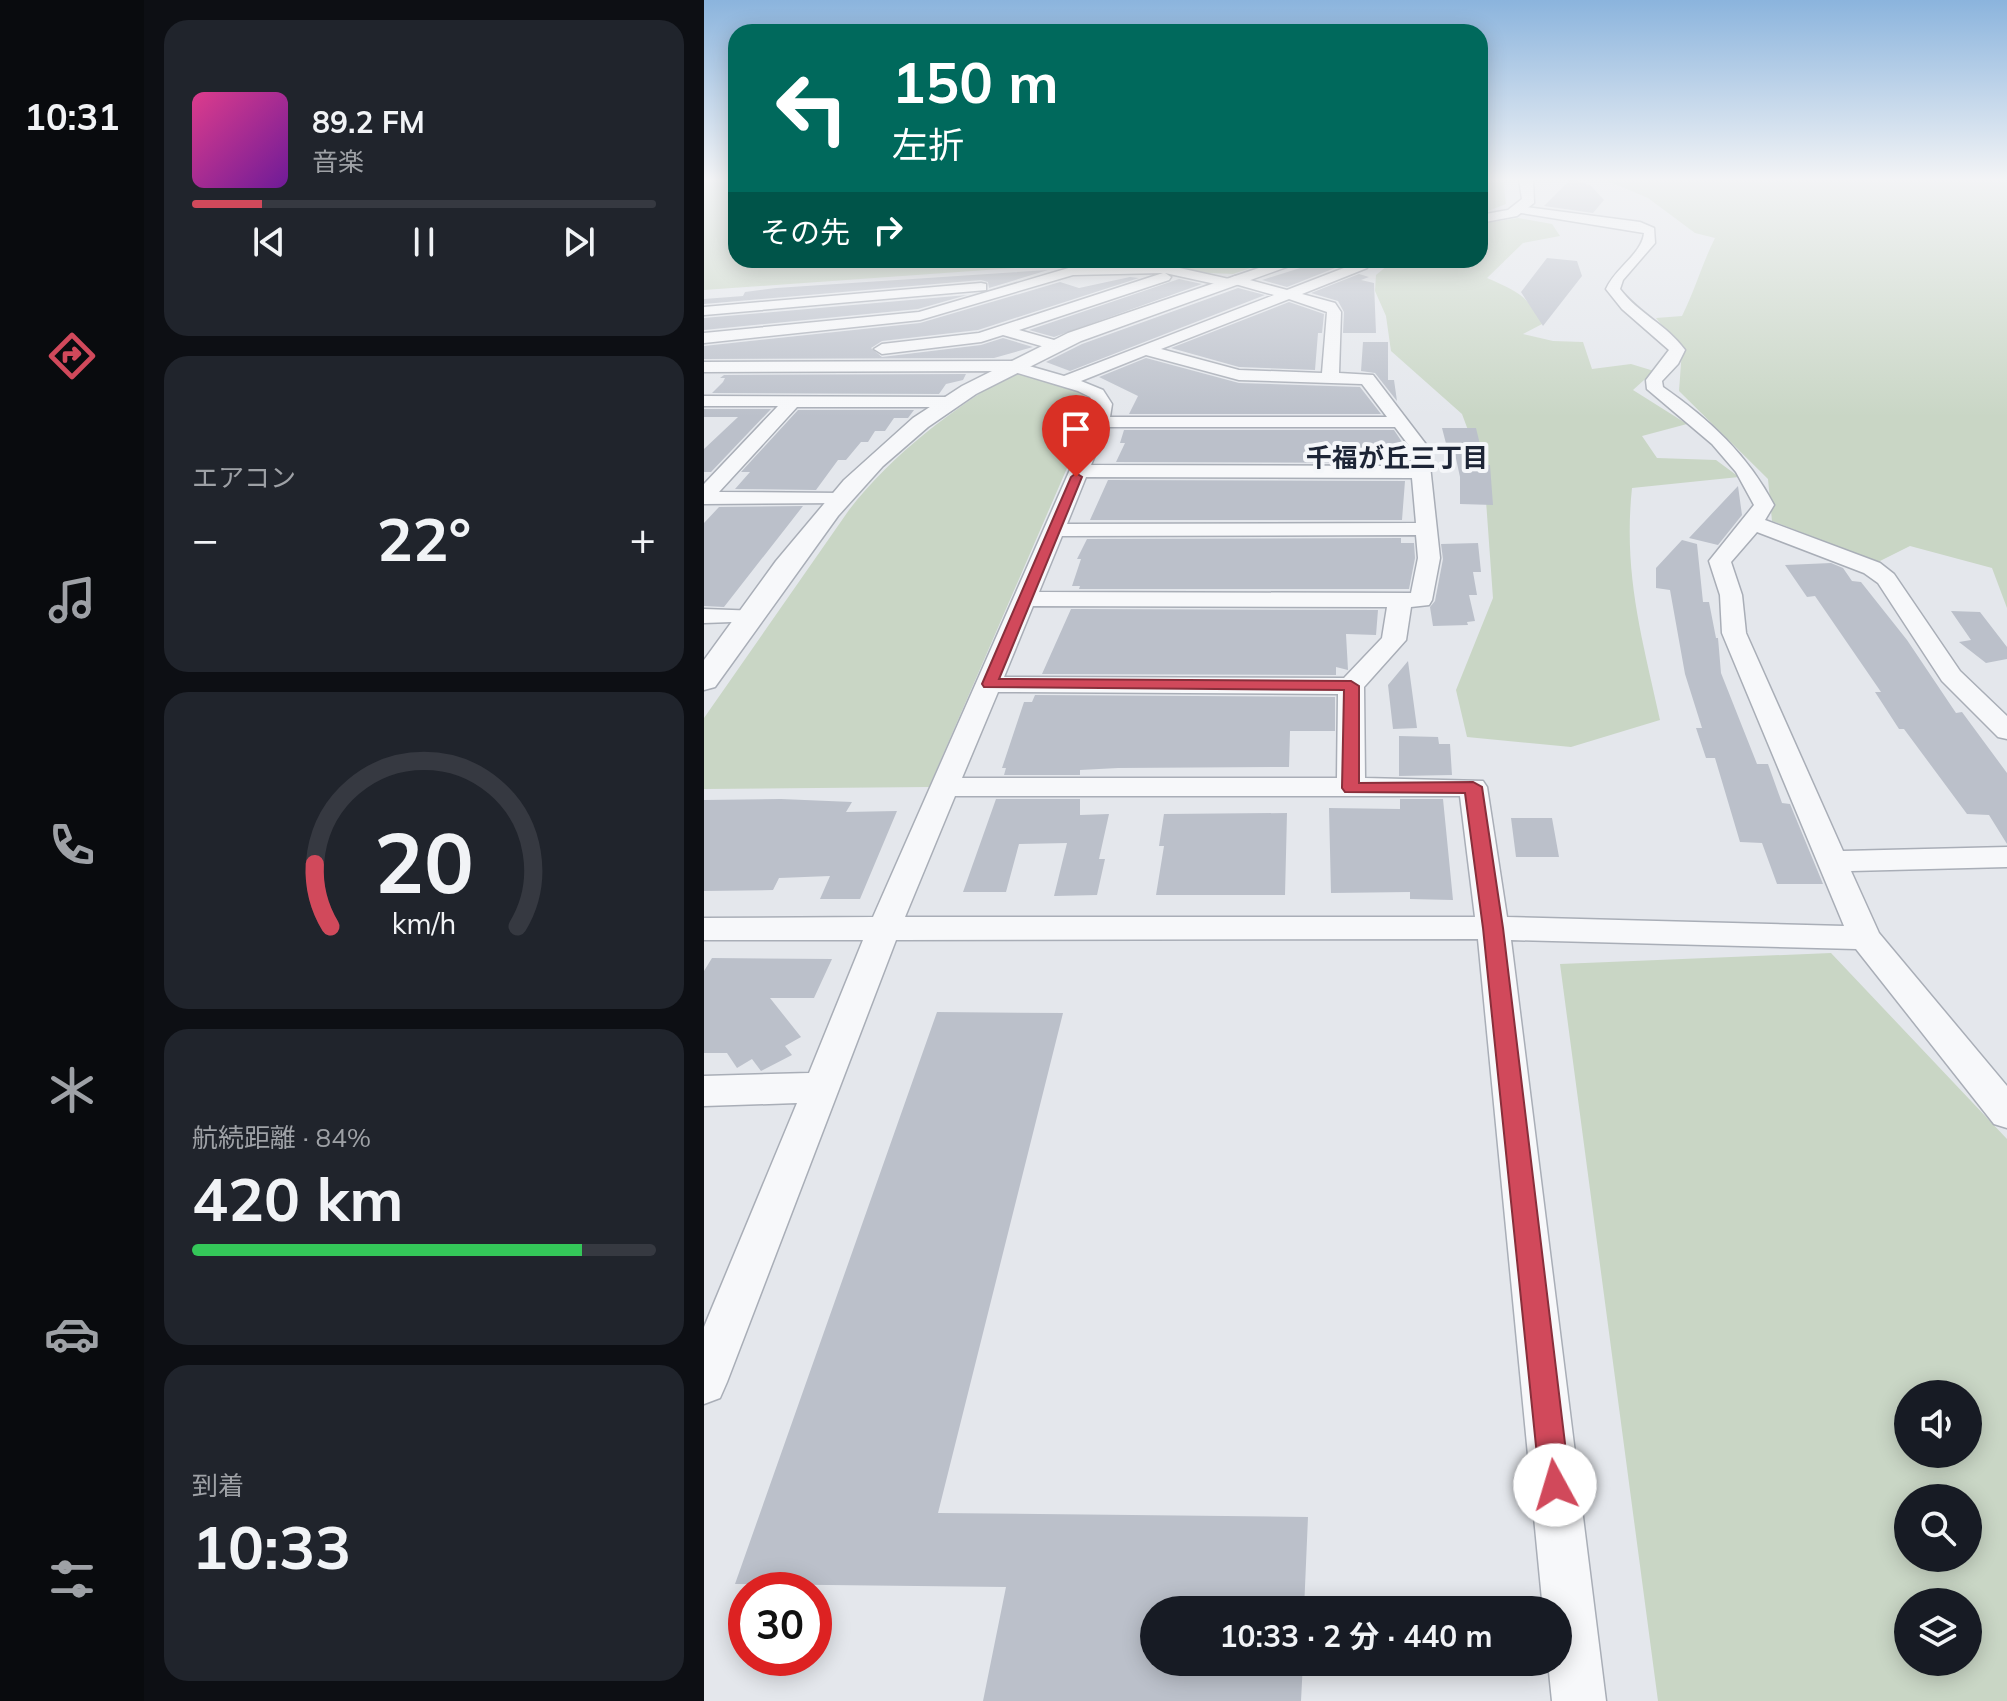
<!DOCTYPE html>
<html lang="ja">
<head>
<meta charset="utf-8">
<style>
  body { margin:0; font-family:Mulish,"Noto Sans JP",sans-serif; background:#20242c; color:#f1f3f6; height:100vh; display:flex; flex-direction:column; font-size:30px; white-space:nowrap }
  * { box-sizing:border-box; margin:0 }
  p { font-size:26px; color:#9ea1a6 }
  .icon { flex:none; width:44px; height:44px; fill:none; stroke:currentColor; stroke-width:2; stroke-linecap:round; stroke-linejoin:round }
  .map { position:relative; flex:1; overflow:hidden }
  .side { display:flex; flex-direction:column; gap:20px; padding:20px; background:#0d0f14; width:560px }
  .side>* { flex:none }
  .top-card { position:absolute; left:24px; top:24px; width:760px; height:244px; border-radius:24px; box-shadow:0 4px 20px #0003; background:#00695c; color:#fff; overflow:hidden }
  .fabs { position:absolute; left:1190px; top:1380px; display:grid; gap:16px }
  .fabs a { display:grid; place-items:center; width:88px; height:88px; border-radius:50%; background:#171b24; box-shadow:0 4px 20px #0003; font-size:40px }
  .speed { position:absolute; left:24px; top:1572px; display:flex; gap:16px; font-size:40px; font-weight:700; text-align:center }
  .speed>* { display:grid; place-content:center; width:104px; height:104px; border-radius:50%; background:#171b24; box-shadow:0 4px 20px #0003; line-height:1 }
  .speed .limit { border:12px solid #d22; background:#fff; color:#111 }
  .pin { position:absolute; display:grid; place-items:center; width:68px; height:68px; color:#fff; margin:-82px -34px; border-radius:50% 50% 50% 0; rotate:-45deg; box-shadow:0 0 8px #0007 }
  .pin .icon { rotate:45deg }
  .me { position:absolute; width:88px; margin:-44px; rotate:354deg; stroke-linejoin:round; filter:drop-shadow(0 0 6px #0008) }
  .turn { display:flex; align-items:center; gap:28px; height:168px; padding:0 32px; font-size:36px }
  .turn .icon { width:104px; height:104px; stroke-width:2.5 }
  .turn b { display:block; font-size:56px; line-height:68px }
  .then { display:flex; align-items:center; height:76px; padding:0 32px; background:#0003; gap:16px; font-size:30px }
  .big { font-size:60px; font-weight:700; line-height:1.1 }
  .side .widget { flex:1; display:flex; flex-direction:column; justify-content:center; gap:12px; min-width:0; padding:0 28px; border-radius:24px; background:#20242c }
  .side .dial { align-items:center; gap:0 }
  .dial svg { height:208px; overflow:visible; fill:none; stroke:#363941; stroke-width:7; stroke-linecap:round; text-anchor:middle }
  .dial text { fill:#f1f3f6; stroke:none }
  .song { display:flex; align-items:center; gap:24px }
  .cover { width:96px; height:96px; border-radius:12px; background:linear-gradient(135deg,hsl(330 70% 55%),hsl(280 70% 35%)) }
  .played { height:8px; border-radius:4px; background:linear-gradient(90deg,#d1495b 15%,#363941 15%) }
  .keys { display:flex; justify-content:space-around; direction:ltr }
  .heat { display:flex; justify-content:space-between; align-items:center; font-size:44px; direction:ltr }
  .charge { height:12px; border-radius:6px; background:linear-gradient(90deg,#34c759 84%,#363941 0) }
  .trip { position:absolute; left:436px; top:1596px; width:432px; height:80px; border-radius:40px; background:#171b24; box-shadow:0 4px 20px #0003; font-weight:700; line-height:80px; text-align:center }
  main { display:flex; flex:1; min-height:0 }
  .tabs { display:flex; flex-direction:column; width:144px; justify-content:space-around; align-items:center; background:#090b0e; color:#9ea1a6 }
  .tabs .icon { width:56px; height:56px }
  .tabs .current { color:#d1495b }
  .tabs b { font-size:36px; color:#f1f3f6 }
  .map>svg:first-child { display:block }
  .green { fill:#c9d6c5; fill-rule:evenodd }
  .building { fill:#bbc0ca }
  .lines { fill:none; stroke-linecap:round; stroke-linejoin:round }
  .minor-casing { stroke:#a9aeb7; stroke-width:3 }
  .tertiary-casing { stroke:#a9aeb7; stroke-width:3 }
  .minor { fill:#f7f8fa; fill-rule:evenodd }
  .tertiary { fill:#f7f8fa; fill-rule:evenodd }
  .route { fill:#d1495b; stroke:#882f3b; stroke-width:2 }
  .labels { text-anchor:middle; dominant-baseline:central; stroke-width:8; stroke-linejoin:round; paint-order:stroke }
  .far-neighbourhood-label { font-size:26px; font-weight:bold; fill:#1d2536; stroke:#f4f6f9 }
</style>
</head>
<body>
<main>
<nav class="tabs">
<b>10:31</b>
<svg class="icon current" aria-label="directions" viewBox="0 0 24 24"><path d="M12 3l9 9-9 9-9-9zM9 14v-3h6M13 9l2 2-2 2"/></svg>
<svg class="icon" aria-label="music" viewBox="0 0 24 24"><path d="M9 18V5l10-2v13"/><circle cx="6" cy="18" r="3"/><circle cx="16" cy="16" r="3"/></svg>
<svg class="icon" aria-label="phone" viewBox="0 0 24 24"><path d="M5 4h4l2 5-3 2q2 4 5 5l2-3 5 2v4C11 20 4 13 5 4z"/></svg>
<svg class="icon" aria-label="climate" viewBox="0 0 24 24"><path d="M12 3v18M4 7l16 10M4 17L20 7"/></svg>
<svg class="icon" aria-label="car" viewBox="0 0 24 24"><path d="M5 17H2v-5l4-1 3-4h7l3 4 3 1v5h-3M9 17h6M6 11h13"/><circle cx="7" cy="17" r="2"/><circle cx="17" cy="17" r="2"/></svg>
<svg class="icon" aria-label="filters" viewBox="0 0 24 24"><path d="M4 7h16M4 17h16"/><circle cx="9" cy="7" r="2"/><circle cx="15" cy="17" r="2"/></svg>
</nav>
<section class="side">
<div class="widget">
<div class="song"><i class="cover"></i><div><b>89.2 FM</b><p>音楽</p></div></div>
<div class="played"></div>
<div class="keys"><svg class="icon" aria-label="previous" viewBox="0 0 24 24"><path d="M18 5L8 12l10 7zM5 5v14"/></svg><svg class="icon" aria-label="pause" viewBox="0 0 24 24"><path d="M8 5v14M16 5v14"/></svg><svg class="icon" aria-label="next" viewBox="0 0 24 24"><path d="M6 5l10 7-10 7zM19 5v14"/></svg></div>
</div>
<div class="widget"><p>エアコン</p>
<div class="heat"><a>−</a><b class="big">22°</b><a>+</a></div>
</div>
<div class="widget dial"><svg viewBox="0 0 100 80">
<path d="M14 69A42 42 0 1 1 86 69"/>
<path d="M14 69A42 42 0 0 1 8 45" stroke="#d1495b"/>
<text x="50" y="56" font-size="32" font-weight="700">20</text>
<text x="50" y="72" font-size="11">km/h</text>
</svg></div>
<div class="widget"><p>航続距離 · 84%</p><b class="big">420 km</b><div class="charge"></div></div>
<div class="widget"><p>到着</p><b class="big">10:33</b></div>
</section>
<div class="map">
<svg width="1303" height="1701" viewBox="0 0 1303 1701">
  <rect width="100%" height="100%" fill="#e4e7ec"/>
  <path class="green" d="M0,179H32V260H570L529,274L339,266L0,290Z
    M776,179H799L802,204L776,214Z
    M899,179H1303V608L1288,568L1206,546L1174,562L1068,521L1064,479L975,391L978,350L952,318L978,316C991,290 998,264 1011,238L991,233L944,198Z
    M814,218L848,224L856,236L819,243L783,278C815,292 820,294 840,323L819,334L849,341L879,342L888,369L927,364L950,371L929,390L983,424L938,436L953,458L1012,460L1035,477L928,488C919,574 938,637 956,720L867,747L763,737L752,690L789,598L780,473L758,414L687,351L682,316L671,291L672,275L690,260H776V224Z
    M311,371L378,393L389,408L225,787L0,789V718L145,510C190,452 249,409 311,371Z
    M1127,953L1303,1139V1701H954L856,964ZM1204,1394H1264V1454H1204ZM1204,1498H1264V1558H1204ZM1204,1602H1264V1662H1204Z"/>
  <path class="building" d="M867,179L886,185L900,200L889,213L840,206Z
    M843,258L873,261L878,276L839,326L817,292Z
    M612,263L631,268L583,287L558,280Z
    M344,270L285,288L284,282L277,280L0,304V299L39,296L41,292L72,288Z
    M655,274L665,277L657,280L670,283L672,333H639L640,312L634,301L607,293Z
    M426,277L435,278L274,330L178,341L167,348L178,357L277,345L299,338L329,347L290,358L0,359V346L216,323L356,282L375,288Z
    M475,279L498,284L350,337L325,330Z
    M534,288L561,295L366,371L342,362L378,344Z
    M263,295L214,309L0,330V318Z
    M585,302L620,314L618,333H614L611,370L535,367L467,348Z
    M659,342H684V380H690L693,401L671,373L657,371Z
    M442,358L535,383L656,387L677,414H425L434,396L395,377Z
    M262,374L259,380L242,384L235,394L8,393L19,382L21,378H16L20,375Z
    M0,409H67L7,472H0V449L34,417H0Z
    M94,410H210L204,418H190L181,431H171L164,442H157L142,460H134L112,490L31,489L46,472H37Z
    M738,428H772L781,465H786L789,505L756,504V477L751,454L745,455Z
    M420,430H690L698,442L701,463L412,462L421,443H416Z
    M404,480L701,481L698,520H386Z
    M1034,486L1038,515L1014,545L985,538Z
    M99,506L20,607L0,606V523L15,507Z
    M697,538V543H710L711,558L705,589H375L376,586H368L377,559H373L383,539Z
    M978,540L993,544L999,602H1005L1012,638H1014L1017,673L1053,764H1064L1078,803L1086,804L1119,884H1073L1058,843L1036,842L1011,758H1002L992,728H998L981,674L966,590L952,588V568Z
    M774,543L777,572H769L773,595H765L771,621L763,622L764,625L729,626L726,607L731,601L739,559L737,544Z
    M1127,563L1139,568L1148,581L1157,582L1203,640L1252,713L1258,712L1303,773V844L1285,815L1263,814L1200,729H1195L1171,692H1177L1111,596L1103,597L1081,565Z
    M367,609L674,610L672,635L642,634L644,670L632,667V675L338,674Z
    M1247,611L1276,612L1303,647V659L1282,663L1255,642L1267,640Z
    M704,661L713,728L689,729L684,685Z
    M331,695L631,697V731H586L585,767L414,768L376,770V775H300L302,768H298L320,702H328Z
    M695,736L734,737L735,744H746L748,775L695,776Z
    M77,799L148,802L142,812L193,811L156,899H116L126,876L75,878L69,890L0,891V800Z
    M292,799H376V815L405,814L395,859H401L393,895L350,896L363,843L315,844L302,892H259Z
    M696,799H739L749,900L706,899V892L627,893L625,808L696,809Z
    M583,813L581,895H452L460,846H455L460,814Z
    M807,818H848L855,857H812Z
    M8,958L128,959L110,998H66L97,1037L81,1046L88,1055L57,1071L48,1059L33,1068L23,1053H0V971Z
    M233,1012L359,1013L234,1513L604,1517L600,1610H450V1662H599L597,1701H279L302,1587L31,1584Z"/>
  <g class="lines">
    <defs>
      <path id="minor" d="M815,206L936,222L950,228L951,243L919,280L916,289C934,313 963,325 981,350L974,364L958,381L959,387C1005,419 1044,455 1070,505L1061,520L1176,563L1190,574L1256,671L1303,716V739L1294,737L1238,681L1174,583L1160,573L1053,532L1027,562L1038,595L1042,633L1139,851L1303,847V867L1147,871L1175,933L1303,1086V1128L1290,1124L1152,949L807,940L902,1701H848L844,1662H854V1610H839L774,939L192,940L23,1382L16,1398L0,1404V1327L93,1103L0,1106V1076L105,1073L159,940H0V918L169,917L387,422L390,404L386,397L374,391L307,371L0,372V362L308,361L360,376L570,295L531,284L525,287L461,273L467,277L465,280L315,330L357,342V348L351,350L299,335L277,342L178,354L170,349L178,344L275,333L459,273L369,275L216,320L0,343V333L215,312L368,267L462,265L525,279L531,276L583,290L645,266L652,260H666L663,268L598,294L631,303L637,312L635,373L669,375L724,447L736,558L728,600L725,605L707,607L702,640L660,687L661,778L779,781L783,787L803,917L1140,926L1018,633L1016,595L1005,561L1050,505L1032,472L1008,444L943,389L942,380L965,350L918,309L902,289C911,268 938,254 940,233L811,212L809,210ZM585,299L623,312L618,373L535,370L457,349ZM442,355L535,380L658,384L683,417H406L408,404L399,390L377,381ZM403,427H691L706,447L707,466L387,465ZM382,477L708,478L712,523L363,524ZM712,535L714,558L707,593L335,592L358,536ZM329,606L683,607L678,638L640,678L300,677ZM294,692L634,694L633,778H258ZM251,796H756L771,917H201Z
        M277,283L282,284V290L0,315V307Z
        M0,396L247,397L256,402L247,407H93L15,492L136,493L146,499L143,503L0,504V484L74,406H0Z
        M0,609L56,611L60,616L56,621L0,623Z"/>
      <path id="tertiary" d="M815,179H829L830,203L813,216L776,223V215L804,210L818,199Z
        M578,260H602L377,341L272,394L224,427L179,466L134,516L11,687L0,690V660L72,561L140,480L209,418L258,386L364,333Z"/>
    </defs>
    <use href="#minor" class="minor-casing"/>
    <use href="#tertiary" class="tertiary-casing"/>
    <use href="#minor" class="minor"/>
    <use href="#tertiary" class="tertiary"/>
  </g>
  <linearGradient id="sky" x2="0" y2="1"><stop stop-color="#8bb4dd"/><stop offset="0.43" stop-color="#f3f4f6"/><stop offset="1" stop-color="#f3f4f6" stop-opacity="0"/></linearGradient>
  <rect width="1303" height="417" fill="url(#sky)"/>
  <path class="route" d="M372,473L378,477L295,679L647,681L655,686V783L769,782L778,787L799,928L866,1485L861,1495L851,1499L841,1495L836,1485L779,928L761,793L641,792L638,788L640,690L280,687L278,684L367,477Z"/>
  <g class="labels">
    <g class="far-neighbourhood-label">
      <text x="693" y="457">千福が丘三丁目</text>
    </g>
  </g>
</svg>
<div class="fabs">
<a><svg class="icon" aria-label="sound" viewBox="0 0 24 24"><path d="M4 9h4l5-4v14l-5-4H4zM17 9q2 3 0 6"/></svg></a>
<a><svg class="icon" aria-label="search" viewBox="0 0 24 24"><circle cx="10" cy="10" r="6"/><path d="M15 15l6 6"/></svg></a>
<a><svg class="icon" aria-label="layers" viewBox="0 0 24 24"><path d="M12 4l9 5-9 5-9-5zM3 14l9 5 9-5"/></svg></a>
</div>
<div class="speed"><div class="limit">30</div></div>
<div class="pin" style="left:372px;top:477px;background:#d93025"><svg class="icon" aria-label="arrive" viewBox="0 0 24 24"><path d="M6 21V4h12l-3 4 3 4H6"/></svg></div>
<svg class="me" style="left:851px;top:1485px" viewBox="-20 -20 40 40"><circle r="19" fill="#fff"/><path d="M0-13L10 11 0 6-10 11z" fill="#d1495b"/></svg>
<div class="trip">10:33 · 2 分 · 440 m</div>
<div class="top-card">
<div class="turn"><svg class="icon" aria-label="left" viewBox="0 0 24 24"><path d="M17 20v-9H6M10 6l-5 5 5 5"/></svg><div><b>150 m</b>左折</div></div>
<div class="then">その先<svg class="icon" aria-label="right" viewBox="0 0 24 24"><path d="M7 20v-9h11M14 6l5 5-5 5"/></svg></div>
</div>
</div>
</main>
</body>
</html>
